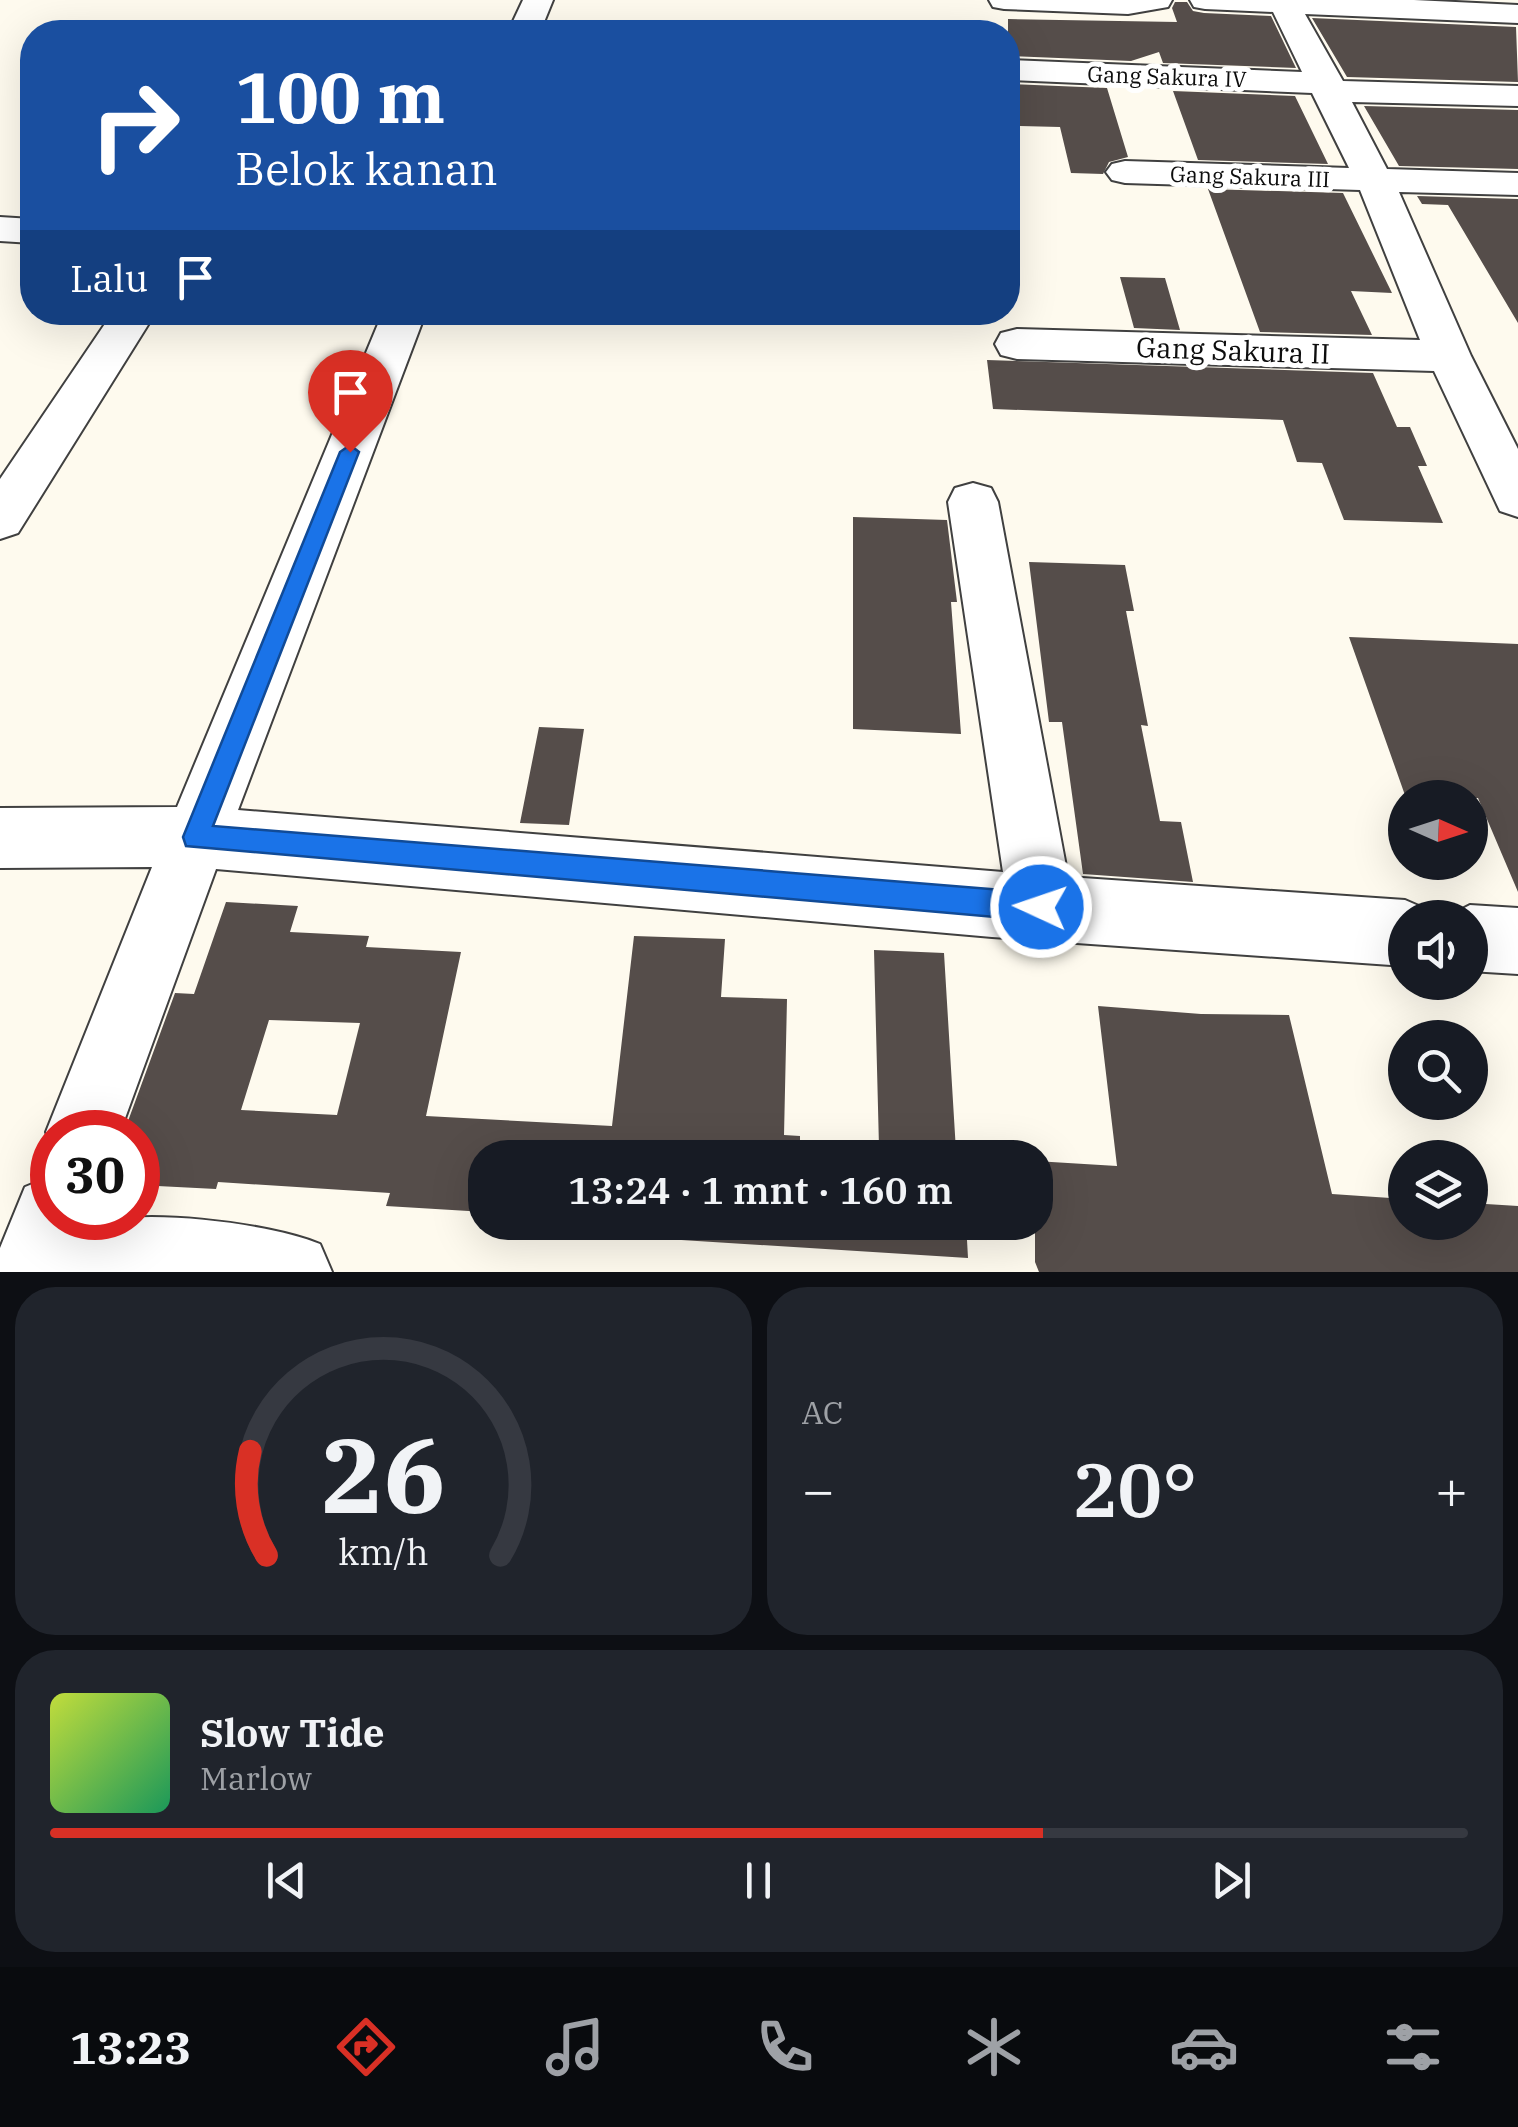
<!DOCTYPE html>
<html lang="id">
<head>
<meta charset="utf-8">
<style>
  body { margin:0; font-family:"IBM Plex Serif",serif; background:#20242c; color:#f1f3f6; height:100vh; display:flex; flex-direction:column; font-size:38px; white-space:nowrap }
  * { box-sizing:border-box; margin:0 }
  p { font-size:32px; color:#9ea1a6 }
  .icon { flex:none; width:55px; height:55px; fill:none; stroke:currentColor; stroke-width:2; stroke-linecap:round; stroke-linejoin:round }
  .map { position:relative; height:1272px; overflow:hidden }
  .details { display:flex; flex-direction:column; gap:15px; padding:15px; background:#0d0f14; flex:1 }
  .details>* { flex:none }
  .top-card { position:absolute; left:20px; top:20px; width:1000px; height:305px; border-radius:40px; box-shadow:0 10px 40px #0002; background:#1a4fa0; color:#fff; overflow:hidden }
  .needle { width:65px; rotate:93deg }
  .controls { position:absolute; left:1388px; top:780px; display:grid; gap:20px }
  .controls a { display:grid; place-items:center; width:100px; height:100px; border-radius:50%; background:#171b24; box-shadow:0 10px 40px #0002; font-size:50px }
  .speed { position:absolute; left:30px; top:1110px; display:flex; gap:20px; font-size:50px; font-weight:700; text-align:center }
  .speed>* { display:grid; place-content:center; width:130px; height:130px; border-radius:50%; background:#171b24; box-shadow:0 10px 40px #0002; line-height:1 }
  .speed .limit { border:15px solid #d22; background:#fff; color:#111 }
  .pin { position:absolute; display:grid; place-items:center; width:85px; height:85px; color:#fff; margin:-102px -42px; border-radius:50% 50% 50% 0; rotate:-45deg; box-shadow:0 0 10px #0007 }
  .pin .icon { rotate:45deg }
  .me { position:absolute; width:110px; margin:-55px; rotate:273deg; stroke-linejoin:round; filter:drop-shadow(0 0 8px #0008) }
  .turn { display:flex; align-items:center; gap:35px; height:210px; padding:0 50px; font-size:45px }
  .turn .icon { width:130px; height:130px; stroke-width:2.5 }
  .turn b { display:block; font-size:70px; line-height:85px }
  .then { display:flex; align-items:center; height:95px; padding:0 50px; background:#0003; gap:20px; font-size:38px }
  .big { font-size:75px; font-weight:600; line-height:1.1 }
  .details .card { flex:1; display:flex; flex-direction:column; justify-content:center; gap:15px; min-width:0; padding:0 35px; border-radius:40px; background:#20242c }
  .details .dial { align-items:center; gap:0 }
  .dial svg { height:260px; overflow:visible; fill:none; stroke:#363941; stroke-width:7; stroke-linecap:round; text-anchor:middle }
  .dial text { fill:#f1f3f6; stroke:none }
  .song { display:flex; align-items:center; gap:30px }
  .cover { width:120px; height:120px; border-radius:15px; background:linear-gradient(135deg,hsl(70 70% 55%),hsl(150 70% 35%)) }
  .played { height:10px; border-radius:5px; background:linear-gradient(90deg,#d93025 70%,#363941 70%) }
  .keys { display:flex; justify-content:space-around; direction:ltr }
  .heat { display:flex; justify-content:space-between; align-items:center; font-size:55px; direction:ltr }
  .details .tiles { flex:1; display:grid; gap:15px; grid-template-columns:1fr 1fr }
  .card:last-child { grid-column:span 2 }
  .trip { position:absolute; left:468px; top:1140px; width:585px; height:100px; border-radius:40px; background:#171b24; box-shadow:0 10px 40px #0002; font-weight:600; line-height:100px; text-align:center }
  .tab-bar { display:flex; height:160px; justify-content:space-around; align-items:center; background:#090b0e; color:#9ea1a6 }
  .tab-bar .icon { width:70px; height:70px }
  .tab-bar .selected { color:#d93025 }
  .tab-bar b { font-size:45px; color:#f1f3f6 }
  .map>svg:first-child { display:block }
  .building { fill:#554d4a; fill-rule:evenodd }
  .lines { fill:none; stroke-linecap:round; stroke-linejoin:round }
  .minor-casing { stroke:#404040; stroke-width:4 }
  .minor { fill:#fff; fill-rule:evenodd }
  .route { fill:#1a73e8; stroke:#114b97; stroke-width:2.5 }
  .labels { text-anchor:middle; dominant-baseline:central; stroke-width:10; stroke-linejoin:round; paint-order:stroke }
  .far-street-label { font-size:22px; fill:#0d0d0d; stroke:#fff }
  .street-label { font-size:28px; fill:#0d0d0d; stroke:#fff }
</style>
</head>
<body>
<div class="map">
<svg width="1518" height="1272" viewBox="0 0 1518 1272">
  <rect width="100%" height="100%" fill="#fefaee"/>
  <path class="building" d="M1175,2H1187L1193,11L1204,13L1271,16L1296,68L1163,63L1159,52L1131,61L1008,56V19L1177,22L1172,8Z
    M1312,18L1516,27L1518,82L1347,77Z
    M1008,84L1107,88L1128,157L1109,162L1103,174L1071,173L1060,127L1020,126L1018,117H1008Z
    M1173,91L1295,96L1328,164L1198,160Z
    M1364,106L1518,110V169L1399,166Z
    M1208,189L1343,193L1392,293L1351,291L1372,335L1260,332Z
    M1417,196L1518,199V323L1448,205L1422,204Z
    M1120,277L1165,278L1180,330L1134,328Z
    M987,360L1373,373L1397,427H1410L1427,466H1418L1443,523L1344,520L1322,463L1297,462L1283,420L993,409Z
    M853,517L947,520L957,602H951L961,734L853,729Z
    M1029,562L1125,565L1134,611H1126L1148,726L1141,725L1160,821L1181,822L1193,882L1083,874L1062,722H1049Z
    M1349,637L1518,644V892L1478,798H1406Z
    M539,727L584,729L569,825L520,823Z
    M226,902L298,906L290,932L369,936L366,947L461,952L426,1116L612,1126L634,936L725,939L721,997L787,999L784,1135L800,1136V1143L879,1147L874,950L944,953L956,1151H961V1158H485V1212L386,1206L390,1193L218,1182L216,1189L138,1185V1132H124L175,993L194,994ZM269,1020L360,1023L337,1115L241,1110Z
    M1098,1006L1201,1014L1289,1015L1332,1194L1405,1199V1222H1470V1203L1518,1206V1272H1039L1035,1262V1161L1117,1166Z
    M651,1222H966L968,1258L650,1238Z"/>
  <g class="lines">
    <defs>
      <path id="minor" d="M523,0H553L540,32H508Z
        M989,0H1172L1168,7L1128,14L1004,9L993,7Z
        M1190,0H1414L1518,5V23L1305,14L1343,81L1518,86V106L1352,102L1387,169L1518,173V195L1399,192L1471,356L1518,449V517L1500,511L1434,371L1017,359L1001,355L995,344L1001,333L1017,329L1420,340L1360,190L1125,183L1112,180L1106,172L1112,164L1125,161L1349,168L1312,93L1008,80V60L1302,72L1273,12L1205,9L1194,7Z
        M0,217L32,219V243L0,241Z
        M113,312H156L18,533L0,539V479Z
        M383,312H426L238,810L1003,872L948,502L955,488L973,483L991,488L998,502L1068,877L1405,900L1428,910L1432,918H1405V966L992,937L216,869L120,1132H52V1148L46,1132L152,867L0,868V808L177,807Z
        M1470,905L1518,908V974L1470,971V918H1445Z
        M52,1176V1218H89L86,1226C133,1206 270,1223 320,1244L332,1272H0V1248L25,1187Z"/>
    </defs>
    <use href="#minor" class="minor-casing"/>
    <use href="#minor" class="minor"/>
  </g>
  <path class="route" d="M350,445L359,452L213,826L1041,893L1051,897L1055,907L1051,917L1041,921L186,846L183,837L340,452Z"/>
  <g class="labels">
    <g class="far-street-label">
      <text transform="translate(1167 76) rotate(2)">Gang Sakura IV</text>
      <text transform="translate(1250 176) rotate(2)">Gang Sakura III</text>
    </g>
    <g class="street-label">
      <text transform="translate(1233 350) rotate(2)">Gang Sakura II</text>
    </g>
  </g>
</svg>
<div class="controls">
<a><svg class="needle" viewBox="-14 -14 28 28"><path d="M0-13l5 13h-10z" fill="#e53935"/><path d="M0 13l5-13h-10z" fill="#9ea1a6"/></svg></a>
<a><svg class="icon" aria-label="sound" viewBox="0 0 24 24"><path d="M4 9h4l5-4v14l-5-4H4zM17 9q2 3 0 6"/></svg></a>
<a><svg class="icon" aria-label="search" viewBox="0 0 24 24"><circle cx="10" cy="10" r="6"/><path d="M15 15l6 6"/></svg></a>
<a><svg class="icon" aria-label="layers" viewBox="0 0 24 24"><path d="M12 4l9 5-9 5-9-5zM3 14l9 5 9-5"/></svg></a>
</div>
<div class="speed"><div class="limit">30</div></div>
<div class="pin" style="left:350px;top:452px;background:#d93025"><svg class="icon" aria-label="arrive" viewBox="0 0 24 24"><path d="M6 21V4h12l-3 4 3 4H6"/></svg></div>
<svg class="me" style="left:1041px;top:907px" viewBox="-20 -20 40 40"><circle r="17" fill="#1a73e8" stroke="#fff" stroke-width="3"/><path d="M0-11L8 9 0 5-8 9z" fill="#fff"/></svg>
<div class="trip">13:24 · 1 mnt · 160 m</div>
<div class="top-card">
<div class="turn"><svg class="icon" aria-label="right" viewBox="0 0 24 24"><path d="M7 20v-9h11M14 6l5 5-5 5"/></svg><div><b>100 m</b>Belok kanan</div></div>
<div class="then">Lalu<svg class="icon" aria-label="arrive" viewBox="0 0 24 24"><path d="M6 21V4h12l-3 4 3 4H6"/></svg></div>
</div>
</div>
<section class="details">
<div class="tiles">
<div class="card dial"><svg viewBox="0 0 100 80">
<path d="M14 69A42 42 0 1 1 86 69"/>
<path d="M14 69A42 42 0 0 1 9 37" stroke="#d93025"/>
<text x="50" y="56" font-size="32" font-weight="700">26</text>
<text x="50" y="72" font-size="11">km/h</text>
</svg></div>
<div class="card"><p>AC</p>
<div class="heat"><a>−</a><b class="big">20°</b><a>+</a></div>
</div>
<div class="card">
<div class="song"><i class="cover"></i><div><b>Slow Tide</b><p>Marlow</p></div></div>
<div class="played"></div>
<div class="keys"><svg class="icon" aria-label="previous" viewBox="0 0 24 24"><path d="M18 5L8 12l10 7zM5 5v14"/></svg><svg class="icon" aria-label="pause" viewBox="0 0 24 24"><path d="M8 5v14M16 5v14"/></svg><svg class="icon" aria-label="next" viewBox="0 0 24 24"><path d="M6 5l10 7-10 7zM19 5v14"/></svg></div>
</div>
</div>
</section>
<nav class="tab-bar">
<b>13:23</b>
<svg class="icon selected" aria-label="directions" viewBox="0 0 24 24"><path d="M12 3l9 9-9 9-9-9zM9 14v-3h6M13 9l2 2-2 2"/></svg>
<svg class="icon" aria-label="music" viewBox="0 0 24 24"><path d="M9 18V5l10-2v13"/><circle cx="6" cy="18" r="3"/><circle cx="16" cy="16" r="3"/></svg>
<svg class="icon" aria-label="phone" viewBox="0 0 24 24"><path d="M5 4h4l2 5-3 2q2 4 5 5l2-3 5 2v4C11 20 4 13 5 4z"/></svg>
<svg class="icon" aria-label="climate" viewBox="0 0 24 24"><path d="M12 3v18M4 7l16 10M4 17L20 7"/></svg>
<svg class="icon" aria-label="car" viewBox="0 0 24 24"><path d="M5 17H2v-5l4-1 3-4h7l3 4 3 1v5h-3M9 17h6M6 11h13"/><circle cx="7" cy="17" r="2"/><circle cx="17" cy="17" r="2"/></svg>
<svg class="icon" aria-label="filters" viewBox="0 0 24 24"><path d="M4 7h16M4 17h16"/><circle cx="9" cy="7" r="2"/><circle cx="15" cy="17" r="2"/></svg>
</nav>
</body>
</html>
